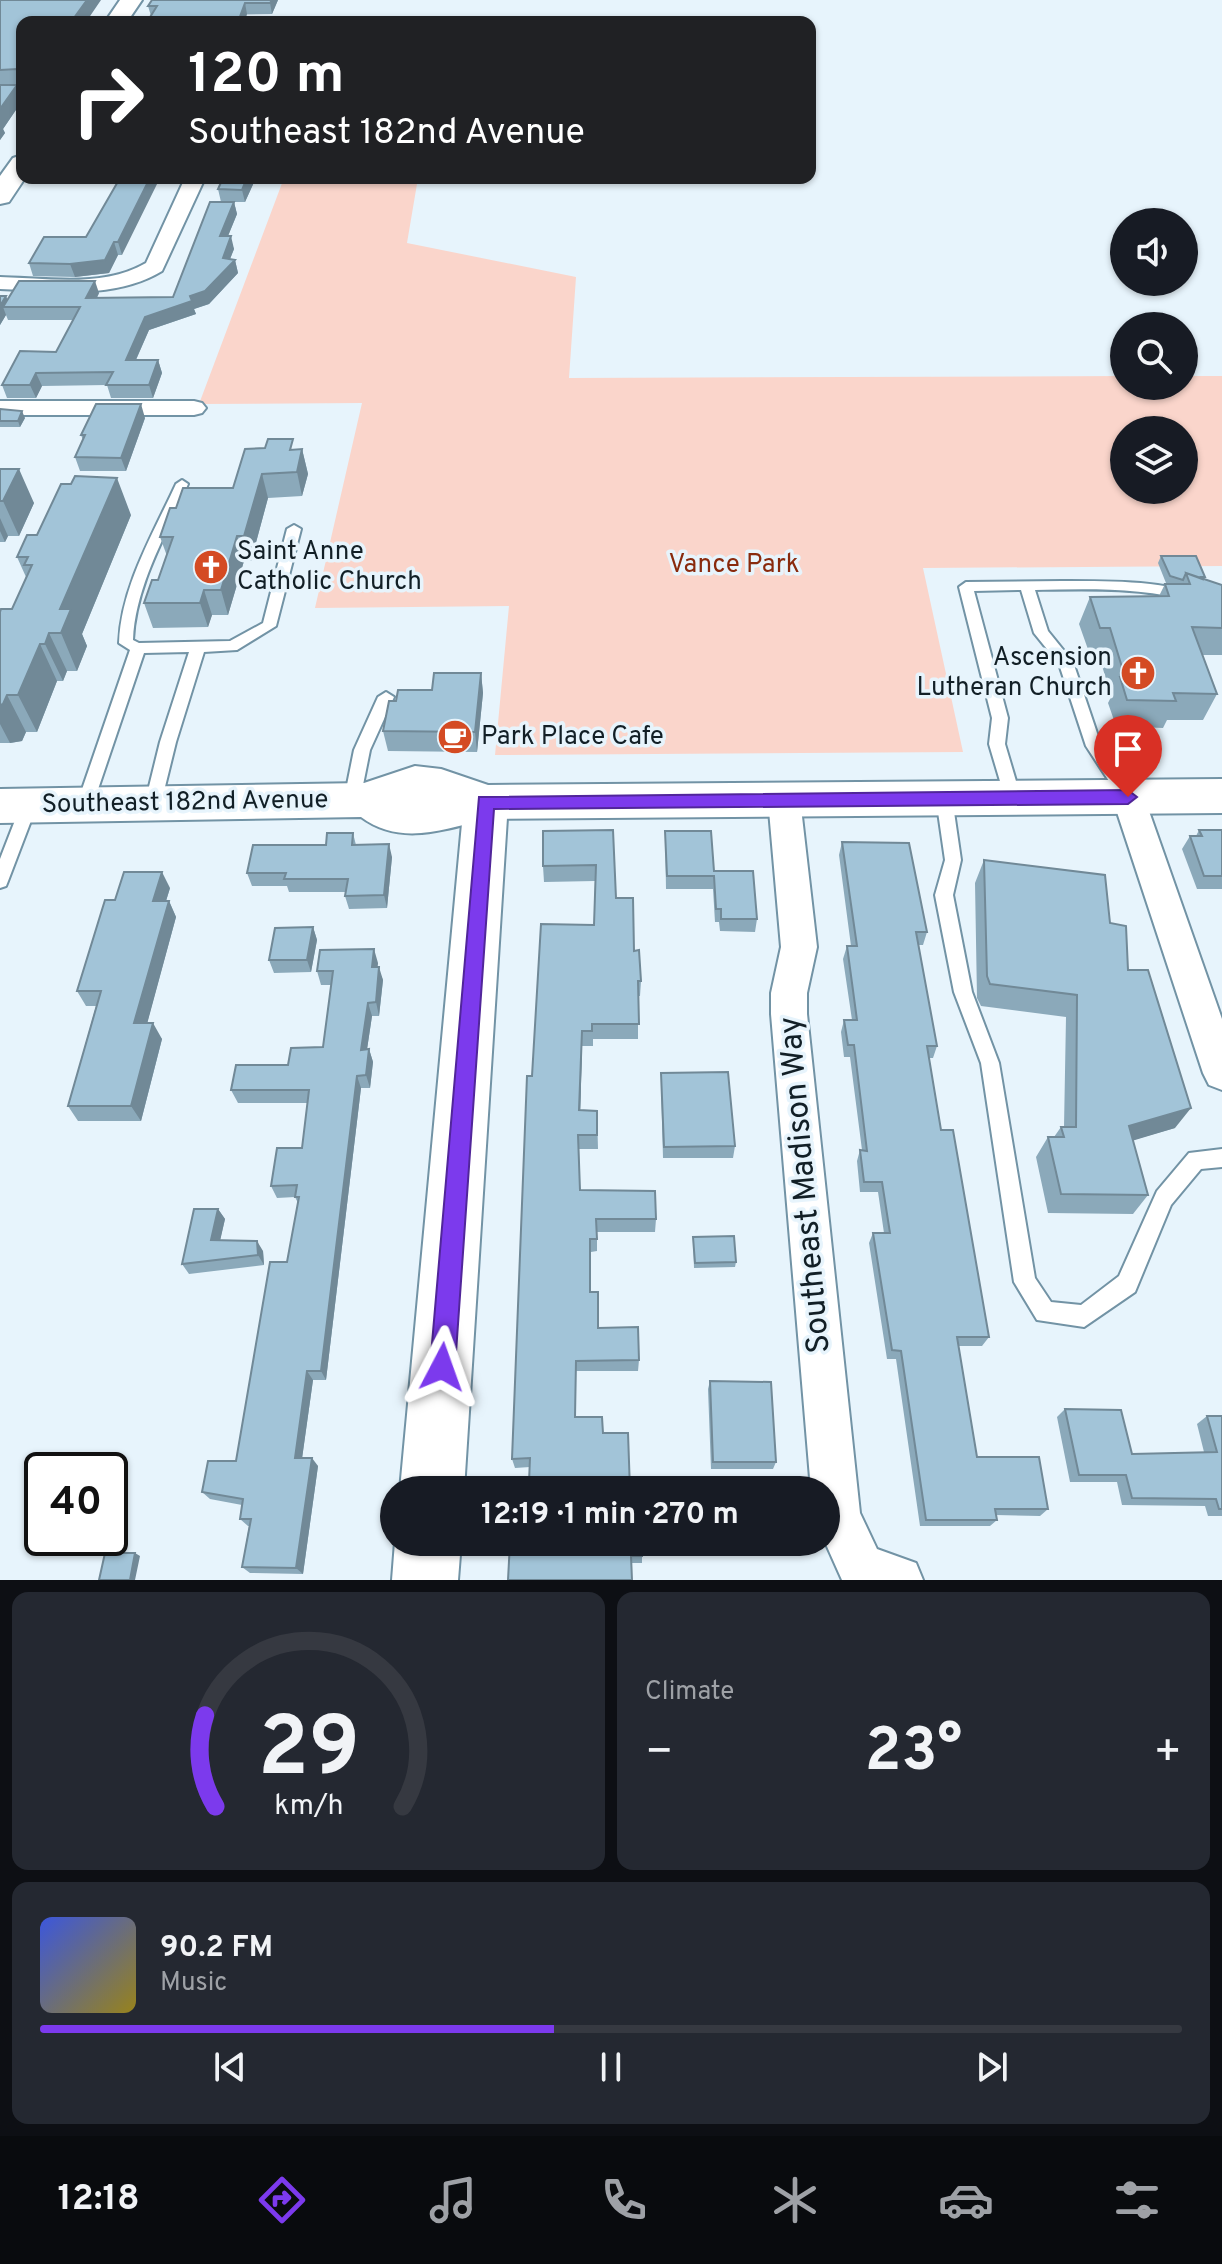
<!DOCTYPE html>
<html lang="en">
<head>
<meta charset="utf-8">
<style>
  body { margin:0; font-family:Overpass,sans-serif; background:#242831; color:#f1f3f6; height:100vh; display:flex; flex-direction:column; font-size:30px; white-space:nowrap }
  * { box-sizing:border-box; margin:0 }
  p { font-size:26px; color:#9ea1a6 }
  .icon { flex:none; width:44px; height:44px; fill:none; stroke:currentColor; stroke-width:2; stroke-linecap:round; stroke-linejoin:round }
  .map { position:relative; height:1580px; overflow:hidden }
  .sheet { display:flex; flex-direction:column; gap:12px; padding:12px; background:#0d0f14; flex:1 }
  .sheet>* { flex:none }
  .top-card { position:absolute; left:16px; top:16px; width:800px; height:168px; border-radius:16px; box-shadow:0 2px 6px #0004; background:#202124; color:#fff; overflow:hidden }
  .fabs { position:absolute; left:1110px; top:208px; display:grid; gap:16px }
  .fabs a { display:grid; place-items:center; width:88px; height:88px; border-radius:50%; background:#171b24; box-shadow:0 2px 6px #0004; font-size:40px }
  .speed { position:absolute; left:24px; top:1452px; display:flex; gap:16px; font-size:40px; font-weight:700; text-align:center }
  .speed>* { display:grid; place-content:center; width:104px; height:104px; border-radius:50%; background:#171b24; box-shadow:0 2px 6px #0004; line-height:1 }
  .speed .limit { border:4px solid #111; border-radius:12px; background:#fff; color:#111 }
  .pin { position:absolute; display:grid; place-items:center; width:68px; height:68px; color:#fff; margin:-82px -34px; border-radius:50% 50% 50% 0; rotate:-45deg; box-shadow:0 0 8px #0007 }
  .pin .icon { rotate:45deg }
  .me { position:absolute; width:88px; margin:-44px; rotate:4deg; stroke-linejoin:round; filter:drop-shadow(0 0 6px #0008) }
  .turn { display:flex; align-items:center; gap:28px; height:168px; padding:0 40px; font-size:36px }
  .turn .icon { width:104px; height:104px; stroke-width:2.5 }
  .turn b { display:block; font-size:56px; line-height:68px }
  .big { font-size:60px; font-weight:700; line-height:1.1 }
  .sheet .card { flex:1; display:flex; flex-direction:column; justify-content:center; gap:12px; min-width:0; padding:0 28px; border-radius:16px; background:#242831 }
  .sheet .dial { align-items:center; gap:0 }
  .dial svg { height:208px; overflow:visible; fill:none; stroke:#363941; stroke-width:7; stroke-linecap:round; text-anchor:middle }
  .dial text { fill:#f1f3f6; stroke:none }
  .song { display:flex; align-items:center; gap:24px }
  .cover { width:96px; height:96px; border-radius:12px; background:linear-gradient(135deg,hsl(230 70% 55%),hsl(50 70% 35%)) }
  .played { height:8px; border-radius:4px; background:linear-gradient(90deg,#7c3aed 45%,#363941 45%) }
  .keys { display:flex; justify-content:space-around; direction:ltr }
  .heat { display:flex; justify-content:space-between; align-items:center; font-size:44px; direction:ltr }
  .sheet .tiles { flex:1; display:grid; gap:12px; grid-template-columns:1fr 1fr }
  .card:last-child { grid-column:span 2 }
  .trip { position:absolute; left:380px; top:1476px; width:460px; height:80px; border-radius:40px; background:#171b24; box-shadow:0 2px 6px #0004; font-weight:700; line-height:80px; text-align:center }
  .tabs { display:flex; height:128px; justify-content:space-around; align-items:center; background:#090b0e; color:#9ea1a6 }
  .tabs .icon { width:56px; height:56px }
  .tabs .selected { color:#7c3aed }
  .tabs b { font-size:36px; color:#f1f3f6 }
  .map>svg:first-child { display:block }
  .green { fill:#fad5cb; fill-rule:evenodd }
  .lines { fill:none; stroke-linecap:round; stroke-linejoin:round }
  .lane-casing { stroke:#7293a5; stroke-width:4 }
  .street-casing { stroke:#7293a5; stroke-width:4 }
  .secondary-casing { stroke:#7293a5; stroke-width:4 }
  .primary-casing { stroke:#7293a5; stroke-width:4 }
  .lane { fill:#fff; fill-rule:evenodd }
  .street { fill:#fff; fill-rule:evenodd }
  .secondary { fill:#fff; fill-rule:evenodd }
  .primary { fill:#fff; fill-rule:evenodd }
  .wall { fill:#8ba9ba }
  .shaded-wall { fill:#718997 }
  .building { fill:#a2c4d8; stroke:#718997; stroke-width:2 }
  .route { fill:#7c3aed; stroke:#51269a; stroke-width:2 }
  .labels { text-anchor:middle; dominant-baseline:central; stroke-width:7; stroke-linejoin:round; paint-order:stroke }
  .poi-label { font-size:26px; fill:#121f26; stroke:#e7f4fc; text-anchor:start }
  .park-label { font-size:26px; fill:#892a0d; stroke:#e7f4fc }
  .street-label { font-size:26px; fill:#121f26; stroke:#e7f4fc }
  .near-street-label { font-size:32px; fill:#121f26; stroke:#e7f4fc }
</style>
</head>
<body>
<div class="map">
<svg width="1222" height="1580" viewBox="0 0 1222 1580">
  <rect width="100%" height="100%" fill="#e7f4fc"/>
  <path class="green" d="M284,178H418L407,243L576,277L569,378L1124,376V386H1184V376H1222V566L923,568L963,752L495,755L509,606L315,608L362,403L199,404ZM1124,430H1184V490H1124Z"/>
  <g class="lines">
    <defs>
      <path id="lane" d="M182,480L188,484C167,533 135,586 133,640L139,643L230,641L263,623L287,529L294,525L301,529L276,626L237,650L204,652L176,742L161,803L159,807H147L145,803L160,742L189,652L144,653L93,804L91,808H79L77,804L130,650L119,643C121,587 153,534 176,484Z
        M1062,581C1116,581 1173,580 1222,603V614C1212,611 1203,605 1193,602C1143,587 1087,589 1035,590L1048,631L1073,662L1101,745L1136,797L1134,801H1122L1086,746L1059,664L1034,633L1021,590L974,591L1008,718L1005,744L1021,798L1019,802H1007L1005,798L989,744L992,718L959,587L966,582Z
        M386,692L394,697L370,750L360,800L358,804H346L344,800L354,750L378,697Z
        M944,792L950,794L952,798L961,860L953,895L972,992L999,1063L1035,1278L1051,1302L1081,1305L1119,1276L1157,1191L1189,1153L1222,1149V1167L1201,1169L1171,1205L1135,1292L1084,1327L1037,1320L1014,1282L981,1063L954,992L935,895L945,860L936,798L938,794Z
        M29,799L35,801L37,805L8,881L6,886L0,888V859L21,805L23,801Z"/>
      <path id="street" d="M0,88H22V98H0Z
        M185,178H205L162,271C114,300 54,291 0,289V277C47,278 104,288 146,263Z
        M0,401H194L202,403L206,408L202,413L194,415H0Z
        M1128,785L1139,788L1144,797L1222,1019V1090L1209,1085L1203,1073L1112,797L1117,788Z
        M784,787L795,790L800,799L817,947L807,993V1014L860,1513L877,1549L916,1563L923,1580H842L825,1542L826,1490H811L771,1014V993L781,947L768,799L773,790Z"/>
      <path id="secondary" d="M120,0H142L127,22H105Z
        M22,155V178H25L9,202L0,204V176L13,158Z
        M486,785L502,790L508,802L464,1490H400L464,802L470,790Z
        M395,1542H461L458,1580H392Z"/>
      <path id="primary" d="M415,766L441,769L488,785L1222,779V813L486,819C443,830 400,846 361,817L0,823V789L364,783Z"/>
    </defs>
    <use href="#lane" class="lane-casing"/>
    <use href="#street" class="street-casing"/>
    <use href="#secondary" class="secondary-casing"/>
    <use href="#primary" class="primary-casing"/>
    <use href="#lane" class="lane"/>
    <use href="#street" class="street"/>
    <use href="#secondary" class="secondary"/>
    <use href="#primary" class="primary"/>
  </g>
  <path class="wall" d="M0,0L21,85H16L22,101L3,129L5,133L0,140Z
    M152,0H278L272,14L151,16L148,6Z
    M120,178L122,255H118L109,273L75,277L33,276L29,263L86,237Z
    M255,180L245,202H234L237,214L228,236L234,249L230,259L235,260L238,273L209,304L194,309L196,314L149,330L136,360H158L162,373L153,398H111L107,385L42,386L36,398H7L2,385L56,352L73,320H8L6,315L0,325V296H6L7,300L99,293L97,298L173,297L221,202L218,189Z
    M0,409L25,418L20,427H0Z
    M145,418L126,471H80L75,457L83,440L81,435Z
    M302,449L308,474L302,496L268,498L251,561H244L228,615H212L208,627L153,628L144,603L158,580L167,556L160,537L176,508L233,488L295,450Z
    M0,469L34,503L19,536H8L5,542H0Z
    M131,515L82,634L87,646L77,671H67L63,681H57L37,732H26L22,741L10,743H0V612L12,609L26,577L17,557L37,535Z
    M1161,556L1205,577L1204,579L1222,585V655H1202L1217,694L1203,720H1167L1163,728L1116,726L1108,703L1111,697L1099,655H1090L1079,624L1090,597L1159,596L1165,584L1166,583L1158,563Z
    M481,673L483,693L477,752L388,751L383,731L396,701L432,690Z
    M613,830L616,898L634,951L641,981L640,996H638V1039H593V1046H582L580,1110L597,1111L598,1149H579L580,1190L656,1219L655,1232H597V1251L591,1252L590,1292L599,1328L639,1360L638,1371H576V1417L603,1433L630,1490H531L529,1482L530,1467L515,1468L512,1459L532,1076L594,925L595,881L544,882L543,866Z
    M1199,830H1222V889H1197L1182,849L1190,836H1196Z
    M665,831L714,871L757,919L755,932L720,931L719,922H715L713,889H666Z
    M353,833L356,845L392,857L387,908L349,909L345,896L346,892H289L287,886H252L247,873L326,845Z
    M842,842L927,932L923,945H918L937,1046L933,1058H929L941,1130L989,1337L982,1346H958L977,1457L1048,1509L1040,1516L996,1515L997,1520L990,1526H920L896,1359H887L869,1243L873,1233H884L878,1192H860L857,1161L860,1150H862L850,1057H844L841,1032L844,1020H852L843,959L847,946H851L839,855Z
    M984,860L1110,923L1128,970L1175,1128L1133,1140L1148,1195L1133,1214L1048,1213L1036,1157L1048,1137H1054L1061,1127H1064L1066,1017L981,1006L977,998L975,883Z
    M170,888L166,901H169L176,917L147,1023L162,1039L141,1121H78L68,1106L96,1006H86L77,991L115,900Z
    M313,927L317,940L311,972L274,973L269,960Z
    M378,963L377,967L383,980L379,1016H372L367,1049H369L373,1062L370,1088H361L326,1380H313L302,1458L318,1466L303,1574L250,1573L242,1567L249,1526H248L240,1519L242,1505L210,1499L202,1492L236,1461L287,1262L298,1203L295,1197L277,1198L271,1186L302,1148L308,1103H238L231,1090L288,1065L323,1047L331,985H321L317,971Z
    M661,1073L735,1146L733,1158H663L661,1084Z
    M218,1209L225,1219L220,1240L263,1251L264,1265L189,1274L182,1264Z
    M693,1237L736,1262L735,1267L694,1268Z
    M710,1381L776,1462L773,1469H711L708,1389Z
    M1065,1409L1132,1454L1204,1452L1197,1424L1207,1416H1222V1516H1208L1205,1506L1122,1505L1117,1482H1070L1057,1417Z
    M510,1542L642,1556V1563H631Z"/>
  <path class="shaded-wall" d="M87,0H101L86,22H71Z
    M272,0H278L272,14L270,3Z
    M245,3L247,14L245,22H238Z
    M17,85L22,101L3,129L5,133L0,140V109Z
    M150,178H160L122,255L118,242Z
    M247,178H254L255,180L245,202L242,190Z
    M234,202L237,214L223,248L220,236Z
    M231,236L234,249L226,269L235,260L238,273L209,304L194,309L196,314L149,330L130,373L126,360L145,317L190,296L223,258Z
    M114,242L118,255L109,273L75,277L70,264Z
    M95,281L99,293L90,311L86,298Z
    M6,296L10,307H3L6,315L0,325V306Z
    M158,360L162,373L153,398L149,385Z
    M36,373L42,386L36,398L30,385Z
    M141,404L145,418L126,471L121,458Z
    M22,411L25,418L20,427L18,421Z
    M302,449L308,474L302,496L297,472Z
    M19,469L34,503L19,536L3,501Z
    M262,474L268,498L251,561L244,536Z
    M117,478L131,515L82,634L87,646L77,671L61,633L60,609Z
    M0,518L8,536L5,542L0,531Z
    M237,536L244,561L228,615L221,590Z
    M204,590L212,615L208,627L200,603Z
    M49,633L67,671L63,681L45,644Z
    M40,644L57,681L37,732L18,695Z
    M481,673L483,693L477,752L475,732Z
    M7,695L26,732L22,741L10,743L0,724V705Z
    M389,844L392,857L387,908L384,895Z
    M162,872L170,888L161,917L153,901Z
    M169,901L176,917L143,1039L134,1023Z
    M313,927L317,940L311,972L307,960Z
    M374,949L378,963L376,980L372,967Z
    M379,967L383,980L379,1016L376,1002Z
    M368,1003L372,1016L365,1063L361,1050Z
    M153,1023L162,1039L141,1121L131,1106Z
    M582,1031V1046L580,1124L579,1110Z
    M369,1049L373,1062L370,1088L366,1075Z
    M357,1076L361,1088L326,1380L321,1371Z
    M1191,1108L1175,1128L1115,1146L1129,1126Z
    M218,1209L225,1219L218,1250L211,1240Z
    M257,1241L263,1251L264,1265L258,1255Z
    M307,1371L313,1380L301,1466L295,1458Z
    M312,1458L318,1466L303,1574L296,1568Z
    M135,1553L140,1556L135,1580H130Z"/>
  <path class="building" d="M0,0H87L71,22H22V78L20,81L17,69L0,70Z
    M152,0H272L270,3H245L238,22H147L157,6H148Z
    M0,85H17L0,109Z
    M120,178H150L118,242H114L105,260L70,264L29,263L44,237H86Z
    M223,178H247L242,190L218,189Z
    M210,202H234L220,236H231L223,258L235,260L205,291L190,296L192,301L145,317L126,360H158L149,385H106L113,372L36,373L30,385H2L20,351L56,352L80,307H3L19,281H95L86,298L173,297Z
    M0,296H6L0,306Z
    M96,404H141L121,458L75,457L85,435H81Z
    M0,409L22,411L18,421H0Z
    M268,439H293L290,450L302,449L297,472L262,474L244,536H237L221,590H204L200,603H144L152,580H158L173,537H160L170,508H176L183,488H233L245,449L265,448Z
    M0,469H19L3,501H0Z
    M75,476L117,478L60,609H71L61,633H49L45,644H40L18,695H7L3,704L0,705V612L1,609H12L32,565H24L28,557H17L27,535H37L61,484H71Z
    M1161,556H1196L1205,577H1201L1202,579L1186,573L1183,580L1170,576Z
    M1186,573L1222,585V628L1192,627L1217,694L1173,693L1176,701L1127,700L1120,677H1125L1110,628H1100L1090,597L1169,596L1165,584H1190Z
    M434,673H481L475,732L383,731L389,701H396L398,690H432Z
    M613,830L616,898H633L634,951L639,950L641,981H638L639,1024H592V1031H582L579,1110L597,1111V1135H578L580,1190L655,1191L656,1219H596L597,1239H590V1292H598V1328L638,1327L639,1360L576,1361L575,1417H602L603,1433H628L630,1490H593V1481L529,1482L530,1458L512,1459L527,1076H532L541,924L594,925L596,865L543,866V831Z
    M1199,830H1222V876H1204L1190,836H1202Z
    M665,831H711L714,871H753L757,919H721V909H716L714,876H667Z
    M327,833H353L352,845L389,844L384,895L345,896L348,879H284L286,873H247L253,845H326Z
    M842,842L909,843L927,932H916L937,1046H927L941,1130H953L989,1337H957L977,1457H1039L1048,1509H995L997,1520H926L901,1351L892,1350L873,1233H890L882,1182H864L860,1150L867,1151L854,1045H848L844,1020H857L847,946H857Z
    M984,860L1105,875L1110,923L1126,926L1128,970H1148L1191,1108L1129,1126L1148,1195L1061,1194L1048,1137H1064L1061,1127H1076L1077,995L990,984L987,976Z
    M124,872H162L153,901H169L134,1023H153L131,1106H68L101,991H77L105,900H115Z
    M313,927L307,960H269L275,928Z
    M374,949L372,967H379L376,1002L368,1003L361,1050L369,1049L366,1075L357,1076L321,1371H307L295,1458H312L296,1568L242,1567L251,1519H240L243,1499L202,1492L208,1461H236L270,1262H287L299,1197H295L297,1185L271,1186L277,1148H302L309,1090H231L236,1065H288L291,1048L323,1047L333,971H317L320,950Z
    M728,1072L735,1146L664,1147L661,1073Z
    M194,1209H218L211,1240L257,1241L258,1255L182,1264Z
    M734,1236L736,1262L695,1263L693,1237Z
    M710,1381L771,1382L776,1462H713Z
    M1065,1409L1121,1410L1132,1454L1217,1452L1207,1416H1222V1509H1219L1216,1499L1132,1498L1126,1475H1079Z
    M510,1542H642V1556H631L632,1580H508Z
    M105,1553H135L130,1580H99Z"/>
  <path class="route" d="M1128,790L1137,797L1128,804L494,809L455,1367L451,1376L442,1380L433,1376L430,1367L479,797Z"/>
  <defs>
    <symbol id="church-disc" viewBox="-11 -11 22 22"><circle r="9.5" fill="#d44b23" stroke="#e7f4fc"/><path d="M-1.2-6h2.4v3.5h3.3v2.4h-3.3V6h-2.4V-.1h-3.3v-2.4h3.3Z" fill="#fff"/></symbol>
    <symbol id="cafe-disc" viewBox="-11 -11 22 22"><circle r="9.5" fill="#d44b23" stroke="#e7f4fc"/><path d="M-5.5-4.5H6V0H3Q3 3.5 0 3.5H-2.5Q-5.5 3.5-5.5 0ZM3-3.2v2h1.7v-2ZM-6 4.5H4V6H-6Z" fill="#fff"/></symbol>
  </defs>
  <g fill-rule="evenodd">
    <use href="#church-disc" x="191" y="547" width="40" height="40"/>
    <use href="#church-disc" x="1118" y="653" width="40" height="40"/>
    <use href="#cafe-disc" x="435" y="717" width="40" height="40"/>
  </g>
  <g class="labels">
    <g class="poi-label">
      <text x="237" y="552">Saint Anne<tspan x="237" dy="30">Catholic Church</tspan></text>
      <text x="1112" y="658" text-anchor="end">Ascension<tspan x="1112" dy="30">Lutheran Church</tspan></text>
      <text x="481" y="737">Park Place Cafe</text>
    </g>
    <g class="park-label">
      <text x="734" y="565">Vance Park</text>
    </g>
    <g class="street-label">
      <text transform="translate(185 803) rotate(-1)">Southeast 182nd Avenue</text>
    </g>
    <g class="near-street-label">
      <text transform="translate(806 1185) rotate(-95)">Southeast Madison Way</text>
    </g>
  </g>
</svg>
<div class="fabs">
<a><svg class="icon" aria-label="sound" viewBox="0 0 24 24"><path d="M4 9h4l5-4v14l-5-4H4zM17 9q2 3 0 6"/></svg></a>
<a><svg class="icon" aria-label="search" viewBox="0 0 24 24"><circle cx="10" cy="10" r="6"/><path d="M15 15l6 6"/></svg></a>
<a><svg class="icon" aria-label="layers" viewBox="0 0 24 24"><path d="M12 4l9 5-9 5-9-5zM3 14l9 5 9-5"/></svg></a>
</div>
<div class="speed"><div class="limit">40</div></div>
<div class="pin" style="left:1128px;top:797px;background:#d93025"><svg class="icon" aria-label="arrive" viewBox="0 0 24 24"><path d="M6 21V4h12l-3 4 3 4H6"/></svg></div>
<svg class="me" style="left:442px;top:1367px" viewBox="-20 -20 40 40"><path d="M0-17L14 15 0 8-14 15z" fill="#7c3aed" stroke="#fff" stroke-width="4"/></svg>
<div class="trip">12:19 · 1 min · 270 m</div>
<div class="top-card">
<div class="turn"><svg class="icon" aria-label="right" viewBox="0 0 24 24"><path d="M7 20v-9h11M14 6l5 5-5 5"/></svg><div><b>120 m</b>Southeast 182nd Avenue</div></div>
</div>
</div>
<section class="sheet">
<div class="tiles">
<div class="card dial"><svg viewBox="0 0 100 80">
<path d="M14 69A42 42 0 1 1 86 69"/>
<path d="M14 69A42 42 0 0 1 10 34" stroke="#7c3aed"/>
<text x="50" y="56" font-size="32" font-weight="700">29</text>
<text x="50" y="72" font-size="11">km/h</text>
</svg></div>
<div class="card"><p>Climate</p>
<div class="heat"><a>−</a><b class="big">23°</b><a>+</a></div>
</div>
<div class="card">
<div class="song"><i class="cover"></i><div><b>90.2 FM</b><p>Music</p></div></div>
<div class="played"></div>
<div class="keys"><svg class="icon" aria-label="previous" viewBox="0 0 24 24"><path d="M18 5L8 12l10 7zM5 5v14"/></svg><svg class="icon" aria-label="pause" viewBox="0 0 24 24"><path d="M8 5v14M16 5v14"/></svg><svg class="icon" aria-label="next" viewBox="0 0 24 24"><path d="M6 5l10 7-10 7zM19 5v14"/></svg></div>
</div>
</div>
</section>
<nav class="tabs">
<b>12:18</b>
<svg class="icon selected" aria-label="directions" viewBox="0 0 24 24"><path d="M12 3l9 9-9 9-9-9zM9 14v-3h6M13 9l2 2-2 2"/></svg>
<svg class="icon" aria-label="music" viewBox="0 0 24 24"><path d="M9 18V5l10-2v13"/><circle cx="6" cy="18" r="3"/><circle cx="16" cy="16" r="3"/></svg>
<svg class="icon" aria-label="phone" viewBox="0 0 24 24"><path d="M5 4h4l2 5-3 2q2 4 5 5l2-3 5 2v4C11 20 4 13 5 4z"/></svg>
<svg class="icon" aria-label="climate" viewBox="0 0 24 24"><path d="M12 3v18M4 7l16 10M4 17L20 7"/></svg>
<svg class="icon" aria-label="car" viewBox="0 0 24 24"><path d="M5 17H2v-5l4-1 3-4h7l3 4 3 1v5h-3M9 17h6M6 11h13"/><circle cx="7" cy="17" r="2"/><circle cx="17" cy="17" r="2"/></svg>
<svg class="icon" aria-label="filters" viewBox="0 0 24 24"><path d="M4 7h16M4 17h16"/><circle cx="9" cy="7" r="2"/><circle cx="15" cy="17" r="2"/></svg>
</nav>
</body>
</html>
